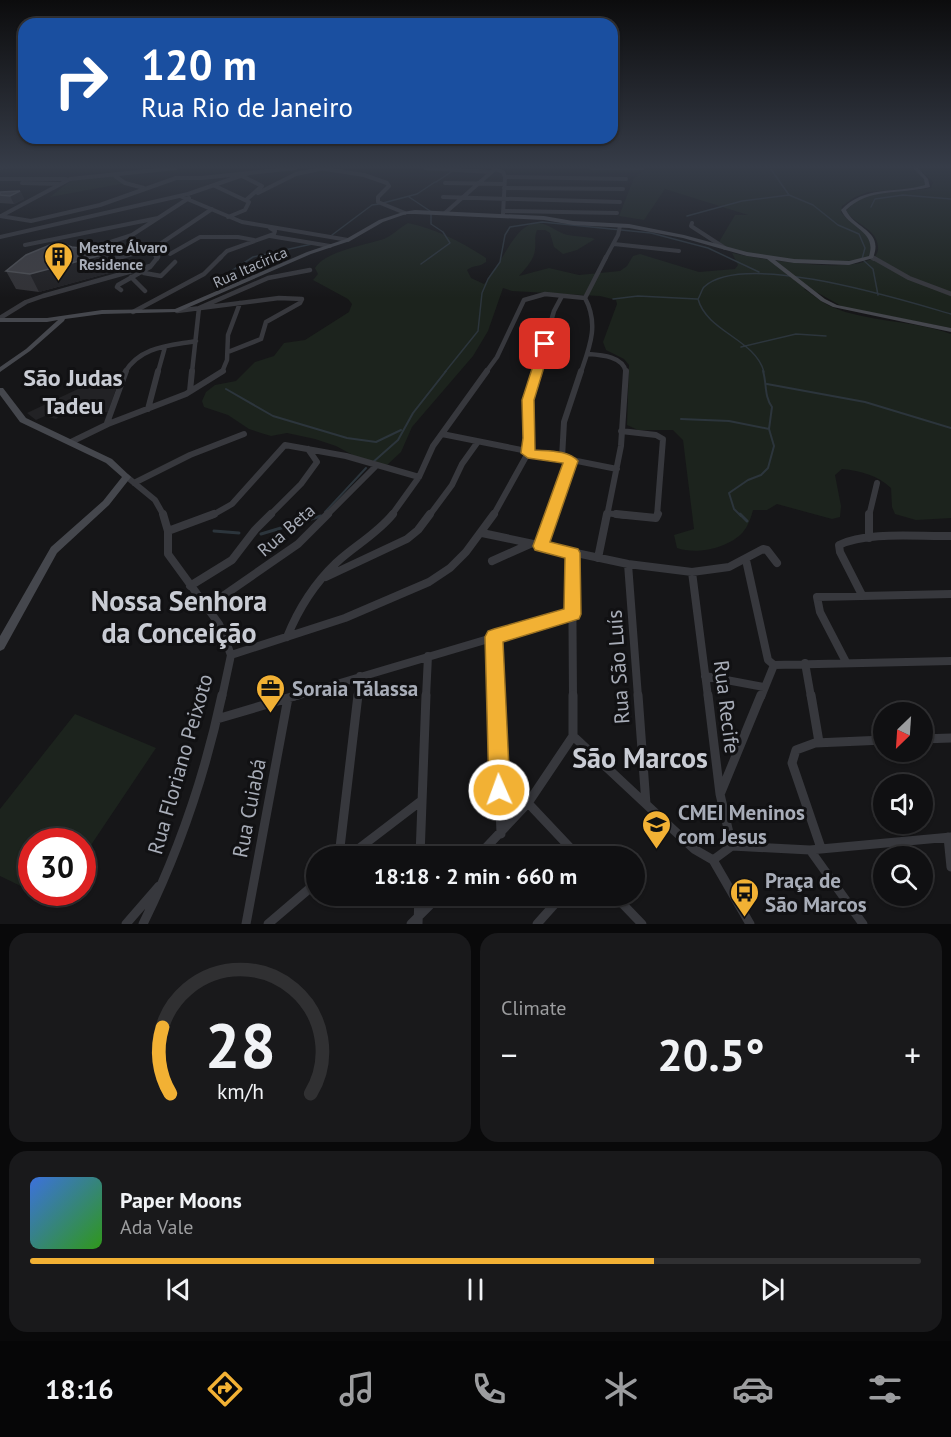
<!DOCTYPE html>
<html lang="en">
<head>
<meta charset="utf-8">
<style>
  body { margin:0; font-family:"PT Sans",sans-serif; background:#19191b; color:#f1f3f6; height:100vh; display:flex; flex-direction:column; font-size:22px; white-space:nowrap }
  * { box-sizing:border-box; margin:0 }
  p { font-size:20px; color:#9c9d9f }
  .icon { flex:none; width:33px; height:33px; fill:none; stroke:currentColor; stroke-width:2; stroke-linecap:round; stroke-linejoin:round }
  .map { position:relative; height:924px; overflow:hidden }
  .sheet { display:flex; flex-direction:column; gap:9px; padding:9px; background:#09090a; flex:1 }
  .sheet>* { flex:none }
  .banner { position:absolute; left:18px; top:18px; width:600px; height:126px; border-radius:18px; box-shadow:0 2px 4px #0004,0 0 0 2px #303032; background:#1a4fa0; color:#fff; overflow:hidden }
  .needle { width:39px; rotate:205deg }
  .fabs { position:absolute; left:873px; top:702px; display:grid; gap:12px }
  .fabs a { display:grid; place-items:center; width:60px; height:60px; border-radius:50%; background:#101012; box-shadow:0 2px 4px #0004,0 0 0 2px #303032; font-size:30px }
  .speed { position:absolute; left:18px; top:828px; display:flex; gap:12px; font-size:30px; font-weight:700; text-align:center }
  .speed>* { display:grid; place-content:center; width:78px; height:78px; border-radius:50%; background:#101012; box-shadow:0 2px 4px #0004,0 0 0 2px #303032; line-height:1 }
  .speed .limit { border:9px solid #d22; background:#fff; color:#111 }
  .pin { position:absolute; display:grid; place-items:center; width:51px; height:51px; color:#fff; margin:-26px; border-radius:12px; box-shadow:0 3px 9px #0006 }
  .me { position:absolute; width:66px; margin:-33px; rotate:358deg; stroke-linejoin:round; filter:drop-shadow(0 0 4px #0008) }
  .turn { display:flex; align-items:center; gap:21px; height:126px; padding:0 24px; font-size:27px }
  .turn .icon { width:78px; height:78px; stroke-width:2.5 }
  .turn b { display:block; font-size:42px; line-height:51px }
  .big { font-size:45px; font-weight:700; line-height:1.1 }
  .sheet .widget { flex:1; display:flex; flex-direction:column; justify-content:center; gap:9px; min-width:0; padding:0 21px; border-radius:18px; background:#19191b }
  .sheet .dial { align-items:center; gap:0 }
  .dial svg { height:156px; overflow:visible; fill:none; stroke:#303032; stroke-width:7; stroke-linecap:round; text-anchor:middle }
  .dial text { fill:#f1f3f6; stroke:none }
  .song { display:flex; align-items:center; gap:18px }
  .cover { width:72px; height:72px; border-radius:9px; background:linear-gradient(135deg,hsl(220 70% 55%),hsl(110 70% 35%)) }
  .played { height:6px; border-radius:3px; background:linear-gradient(90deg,#f2b134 70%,#303032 70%) }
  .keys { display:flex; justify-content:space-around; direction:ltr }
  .heat { display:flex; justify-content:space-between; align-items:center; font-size:33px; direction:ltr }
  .sheet .tiles { flex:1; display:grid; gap:9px; grid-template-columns:1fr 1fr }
  .widget:last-child { grid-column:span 2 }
  .trip { position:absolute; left:306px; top:846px; width:339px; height:60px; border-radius:30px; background:#101012; box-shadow:0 2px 4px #0004,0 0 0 2px #303032; font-weight:700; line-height:60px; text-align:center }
  .dock { display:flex; height:96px; justify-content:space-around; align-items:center; background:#060607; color:#9c9d9f }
  .dock .icon { width:42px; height:42px }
  .dock .selected { color:#f2b134 }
  .dock b { font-size:27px; color:#f1f3f6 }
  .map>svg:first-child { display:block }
  .built { fill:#222225 }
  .green { fill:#1c231d }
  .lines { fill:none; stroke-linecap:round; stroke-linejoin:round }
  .stream-far2 { stroke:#2c353c; stroke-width:1.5 }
  .stream-far1 { stroke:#2c353c; stroke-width:2 }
  .stream { stroke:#2c353c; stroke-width:3 }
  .street-far4 { stroke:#37383d; stroke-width:4 }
  .street-far3 { stroke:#37383d; stroke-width:4.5 }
  .street-far2 { stroke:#37383d; stroke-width:6 }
  .street-far1 { stroke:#37383d; stroke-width:8 }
  .street { stroke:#37383d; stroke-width:9 }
  .secondary { fill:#45474d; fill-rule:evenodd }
  .wall { fill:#323236 }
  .shaded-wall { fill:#212124 }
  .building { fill:#3f3f44; stroke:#4f5156; stroke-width:1.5 }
  .route { fill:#f2b134; stroke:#9d7322; stroke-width:1.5 }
  .labels { text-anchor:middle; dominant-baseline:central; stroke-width:6; stroke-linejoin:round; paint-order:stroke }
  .far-poi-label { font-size:15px; font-weight:bold; fill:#a8adb8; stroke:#111113; text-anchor:start }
  .far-street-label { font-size:15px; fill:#a8adb8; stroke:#111113 }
  .street-label { font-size:18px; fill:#a8adb8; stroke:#111113 }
  .near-street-label { font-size:21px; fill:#a8adb8; stroke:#111113 }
  .near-poi-label { font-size:21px; font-weight:bold; fill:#a8adb8; stroke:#111113; text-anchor:start }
  .district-label { font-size:24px; font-weight:bold; fill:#c9ccd4; stroke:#111113 }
  .near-district-label { font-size:28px; font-weight:bold; fill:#c9ccd4; stroke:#111113 }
</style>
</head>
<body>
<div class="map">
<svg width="951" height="924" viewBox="0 0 951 924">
  <rect width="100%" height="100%" fill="#161618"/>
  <path class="built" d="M122,372L108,412H86L68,408L56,419L45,416L36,420L27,413L78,389L84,376Z"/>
  <path class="green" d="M648,168H914L927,182L925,186L916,188L868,192L855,197L842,206L841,213L869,237L871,252L868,257C840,268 742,260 719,242L735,215H748L665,189L644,220L619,216L634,178Z
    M919,168H951V328L843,307L811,289H804C814,295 822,303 832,307C866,322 913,320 951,334V518L916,520L895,514L892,507L891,488C877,475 861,471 842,469L835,475L841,506L840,517L832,519L777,504L767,510H753C751,518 748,526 743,532C729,548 697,555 677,548L674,535L694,529L683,440L673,430H638L627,425L629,365L624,359L606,350L603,342L617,304L616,300L600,296L512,291L503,288L488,331L473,356L412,427L401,452L387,465L364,461L336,446L315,439L287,433L271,436L261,433L249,429L228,415L204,407L202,401L206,392L215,385L236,381L255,362L274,356L284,343L305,340L349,312L352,304L348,299L313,280L318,274L315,268C325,251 366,245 384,239C393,235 399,228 408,223C434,228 464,243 486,258V262C480,267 473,265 467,270L471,278L484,284C500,269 514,223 537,223C549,223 557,233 568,235C577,237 586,236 595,239L577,250L563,254L554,247L550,233L545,230H537C534,237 536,242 535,250C534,260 525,269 519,276L549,268L579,275L620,271L627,266L633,256L640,254L699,272L735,269L738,265L732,253C753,258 882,281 878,247C877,228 855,225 846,211C864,186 904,194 931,188L933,182Z
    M117,176L126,183L50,197L69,182L76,179Z
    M75,714L156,748L83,857L82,842H32L31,891L0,876V809Z"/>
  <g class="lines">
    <path class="stream-far2" d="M770,168L789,195
      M0,169L8,168
      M436,182L451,172
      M409,197L430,211
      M383,203L417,194L435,182
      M871,207L875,199L903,195L951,199
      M687,216L742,201L789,195L813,205L838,225L859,234L865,248L862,259L873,269L878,295
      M332,235L372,205L379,204
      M421,264L450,243L443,232L431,224V213
      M213,283L253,257L312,244
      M613,299L638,296L697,299
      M741,347L796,334L826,336
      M445,372L478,331L482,293L488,279L500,262L505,235L510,227L542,222L651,233L708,248L759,272
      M764,372C755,339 707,332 698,299C700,296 702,289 704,287C744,250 902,300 951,314"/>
    <path class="stream-far1" d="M767,384L865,402L951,428
      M226,389L273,416L347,438L376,442L401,430
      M681,419L729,421L769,429
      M372,463L398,440L413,413L446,371
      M325,512L366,468
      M741,516L734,509L729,493L748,480L761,475L768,468L774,446L769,429L772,407C764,396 767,384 763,371"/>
    <path class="stream" d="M740,514L747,521
      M214,531L239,533
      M261,534L321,516"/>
    <path class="street-far4" d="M319,168L364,175L387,183L389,186L378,197V202L405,213
      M425,168L490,172
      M592,168H643
      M495,169L503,172L505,177L503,214
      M115,176L125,183L144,188
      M242,176L262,186L246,200
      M505,177L626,179
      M0,179H66
      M22,183L59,184
      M445,183L504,184
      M215,186L249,202L245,210L228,217
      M504,188L623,189
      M258,193L296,174L320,169
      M180,196L242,222L348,240
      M443,197L620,202
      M503,211L617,213
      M445,213L496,168
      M0,216L31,221L100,205L176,178H202L295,168
      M1,216L70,179L176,168
      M692,223L691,226L725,248
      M270,236L330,246
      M0,237L188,194L249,173
      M614,244L679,251
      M25,245L158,218
      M86,250L132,235L189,198
      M154,253L157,259
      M170,254L200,237H238L254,240
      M871,257L874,259
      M115,259L154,248L212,209
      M219,259L227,251L274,234L275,231L270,228
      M605,259L618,235L620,226"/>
    <path class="street-far3" d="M872,257L909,278L951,294
      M108,261L121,257
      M144,273L161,276L175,262
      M131,277L145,291
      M121,290L117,287L118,285L150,267L158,257
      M585,298L606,257
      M177,311L279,298L302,299L300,303L266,322L261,339L228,352
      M133,312L204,274L221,257
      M0,318L26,302L43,296L150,266
      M587,354C601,355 623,356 626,372
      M125,372C141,346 169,346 196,341
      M158,372L165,347
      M192,372L199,308L268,278L310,270
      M222,372L227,360L228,335L240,303
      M486,372L497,357L524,300L545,294L585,298
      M536,372L554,311L562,296
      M581,372C590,346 599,324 585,298"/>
    <path class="street-far2" d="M190,391L192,371
      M148,409L158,371
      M107,423L126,371
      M621,431L656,435L663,439L657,516
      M442,434L617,469
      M71,442L108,424L186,394L223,371
      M562,458L564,422L581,371
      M127,477L155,500L164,516
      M134,483L190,455L244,434
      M607,513L626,516
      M211,516L232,504L285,445L346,456L419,477
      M269,516L301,484L317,462L308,449
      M326,516L376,466
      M391,516L419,477L433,446L487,371
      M429,516L452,485L462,464L477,443
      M493,516L528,453L530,438L528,400L536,371
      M552,516L571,461
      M607,516L621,446L626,371
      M869,516L877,483"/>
    <path class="street-far1" d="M163,514L168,531V554L219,624L231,655L222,697
      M616,514L656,518L658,514
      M869,514V538
      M168,531L214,514
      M482,533L628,564L692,572L729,567L763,549L767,550L777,563
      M541,546L552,514
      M572,553L573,697
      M598,558L607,514
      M746,560L768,660L774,665
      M492,561L530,544
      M628,564L638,697
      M692,572L708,697
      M326,577L407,539L418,530L430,514
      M190,586L232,560L255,530L271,514
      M862,595L840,552L839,545C868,531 918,537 951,536
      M207,607L298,544L328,514
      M287,637C298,610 314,584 336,563C354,546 377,534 393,514
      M494,637L496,697
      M231,655L345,618L429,582L450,568L466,552L494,514
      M846,662L820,612L817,597L951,594
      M805,663L811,697
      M774,665L951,661
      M705,676L764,687
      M293,697L573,614
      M358,697L360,676
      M426,697L428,656
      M761,697L774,665"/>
    <path class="street" d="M496,695L501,834
      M573,695V736
      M638,695L646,804
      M708,695L720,794L732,846
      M811,695L819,742
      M217,719L298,695
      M573,736L694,849L713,860L750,924
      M922,739L951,738
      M721,792L761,695
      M528,803L578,856
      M948,837L951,867
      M732,846L810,850L951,837
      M821,848L792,763L796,750L815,743L884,740
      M810,850L863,924
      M339,856L358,695
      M349,856L421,801
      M420,856L426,695
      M478,856L528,803L573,736
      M713,860L732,846
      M615,896L642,924
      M126,924L159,886
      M143,924C179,851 205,775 222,695
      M246,924L288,698
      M268,924L316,883
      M411,924L439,896
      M418,924L419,896
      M537,924L562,896"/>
    <path class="secondary" d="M913,168H918L928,179L930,187C899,195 870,187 846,210C856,230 884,230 873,258L849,265L794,263L775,260L825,299L837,305L951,328V332L833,307L821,301L767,259L747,256L683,238L629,228L573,225L544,220L415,214H406L383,222L350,241L311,254L178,312L102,314L65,319L64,321L30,351L0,372V367L26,349L58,320L47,322H0V318H47L102,310L175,309L307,252L346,239L379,220L403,212L415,210L544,216L573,221L629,224L684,235L747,252L794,259L849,261L869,256C877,231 850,229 841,210C865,185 894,194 925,185L924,179Z
      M0,388H3L26,418L112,459L131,477L109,505L57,553L4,649L0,651V636L51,547L103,501L122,477L106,463L20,422L0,395Z"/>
  </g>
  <path class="wall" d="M20,191L24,199L14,204L0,203V192Z
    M120,270L39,292L16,289L6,271Z"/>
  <path class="shaded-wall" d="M20,191L24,199L14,204L10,196Z
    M110,245L120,270L39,292L30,274Z"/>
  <path class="building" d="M20,191L10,196L0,195V192Z
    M60,243L72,247L89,249L110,245L113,252L30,274L6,271L26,255L50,245Z"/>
  <linearGradient id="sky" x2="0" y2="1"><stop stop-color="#0c0c0d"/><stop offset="0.56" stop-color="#363c48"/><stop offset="1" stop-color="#363c48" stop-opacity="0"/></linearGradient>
  <rect width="951" height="298" fill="url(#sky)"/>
  <path class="route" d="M545,341L551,344L534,400L535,450C548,451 569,450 578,461L550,542L578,549L580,553L581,614L579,619L503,642L510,790L507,798L499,801L492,798L489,790L485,637L488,631L494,629L564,609L565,558L535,550L533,546L563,463L528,458L521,453L523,438L522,400L540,344Z"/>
  <defs>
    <symbol id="building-pin" viewBox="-11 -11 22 30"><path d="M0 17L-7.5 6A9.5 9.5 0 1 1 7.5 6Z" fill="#f2b134" stroke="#111113"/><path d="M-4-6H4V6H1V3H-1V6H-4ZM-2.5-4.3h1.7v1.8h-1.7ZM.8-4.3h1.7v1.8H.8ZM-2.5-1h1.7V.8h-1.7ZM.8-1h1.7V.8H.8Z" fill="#111"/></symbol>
    <symbol id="office-pin" viewBox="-11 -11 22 30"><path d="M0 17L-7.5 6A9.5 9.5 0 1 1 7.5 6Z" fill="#f2b134" stroke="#111113"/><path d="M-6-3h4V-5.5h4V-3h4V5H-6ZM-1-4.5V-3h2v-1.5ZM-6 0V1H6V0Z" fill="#111"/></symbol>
    <symbol id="school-pin" viewBox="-11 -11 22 30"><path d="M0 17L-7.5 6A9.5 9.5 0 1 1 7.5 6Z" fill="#f2b134" stroke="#111113"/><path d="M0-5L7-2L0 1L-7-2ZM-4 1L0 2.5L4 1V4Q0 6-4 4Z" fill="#111"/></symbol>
    <symbol id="bus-pin" viewBox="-11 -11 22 30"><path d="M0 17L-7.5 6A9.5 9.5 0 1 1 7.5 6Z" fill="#f2b134" stroke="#111113"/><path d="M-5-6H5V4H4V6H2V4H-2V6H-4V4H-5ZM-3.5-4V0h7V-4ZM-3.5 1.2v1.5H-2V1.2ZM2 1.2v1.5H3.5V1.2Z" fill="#111"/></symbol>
  </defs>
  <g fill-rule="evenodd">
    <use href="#building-pin" x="42" y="240" width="33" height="45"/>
    <use href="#office-pin" x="254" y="672" width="33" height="45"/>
    <use href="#school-pin" x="640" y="808" width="33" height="45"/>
    <use href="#bus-pin" x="728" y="876" width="33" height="45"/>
  </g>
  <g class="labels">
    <g class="far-poi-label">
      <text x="79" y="247">Mestre Álvaro<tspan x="79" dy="17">Residence</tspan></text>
    </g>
    <g class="far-street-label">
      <text transform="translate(250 267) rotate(-24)">Rua Itacirica</text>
    </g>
    <g class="street-label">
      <text transform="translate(286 530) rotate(-41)">Rua Beta</text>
    </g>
    <g class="near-street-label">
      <text transform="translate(618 667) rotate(-94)">Rua São Luís</text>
      <text transform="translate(727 707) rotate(83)">Rua Recife</text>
      <text transform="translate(180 764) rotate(-74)">Rua Floriano Peixoto</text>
      <text transform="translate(249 808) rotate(-79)">Rua Cuiabá</text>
    </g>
    <g class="near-poi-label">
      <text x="292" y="688">Soraia Tálassa</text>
      <text x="678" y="812">CMEI Meninos<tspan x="678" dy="24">com Jesus</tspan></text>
      <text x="765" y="880">Praça de<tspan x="765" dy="24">São Marcos</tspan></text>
    </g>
    <g class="district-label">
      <text x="73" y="377">São Judas<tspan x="73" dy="28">Tadeu</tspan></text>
    </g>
    <g class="near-district-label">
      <text x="179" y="600">Nossa Senhora<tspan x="179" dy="32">da Conceição</tspan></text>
      <text x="640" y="757">São Marcos</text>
    </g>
  </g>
</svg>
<div class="fabs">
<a><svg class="needle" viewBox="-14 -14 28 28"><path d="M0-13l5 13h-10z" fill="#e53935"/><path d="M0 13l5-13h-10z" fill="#9c9d9f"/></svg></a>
<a><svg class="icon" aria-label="sound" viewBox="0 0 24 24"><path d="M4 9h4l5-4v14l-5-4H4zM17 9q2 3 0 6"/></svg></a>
<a><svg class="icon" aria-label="search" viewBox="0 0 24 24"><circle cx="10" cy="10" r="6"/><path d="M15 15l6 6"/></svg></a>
</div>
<div class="speed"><div class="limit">30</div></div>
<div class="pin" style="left:545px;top:344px;background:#d93025"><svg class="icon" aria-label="arrive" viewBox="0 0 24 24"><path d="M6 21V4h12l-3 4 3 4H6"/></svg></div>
<svg class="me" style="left:499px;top:790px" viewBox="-20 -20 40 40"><circle r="17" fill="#f2b134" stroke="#fff" stroke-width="3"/><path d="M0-11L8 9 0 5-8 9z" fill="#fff"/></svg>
<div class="trip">18:18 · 2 min · 660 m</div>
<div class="banner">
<div class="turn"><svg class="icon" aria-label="right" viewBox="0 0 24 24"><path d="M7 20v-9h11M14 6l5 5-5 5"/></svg><div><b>120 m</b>Rua Rio de Janeiro</div></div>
</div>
</div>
<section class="sheet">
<div class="tiles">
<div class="widget dial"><svg viewBox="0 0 100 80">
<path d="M14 69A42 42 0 1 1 86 69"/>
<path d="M14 69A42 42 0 0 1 10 35" stroke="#f2b134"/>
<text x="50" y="56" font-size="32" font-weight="700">28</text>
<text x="50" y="72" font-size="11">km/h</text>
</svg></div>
<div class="widget"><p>Climate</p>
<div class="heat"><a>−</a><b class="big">20.5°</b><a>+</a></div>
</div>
<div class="widget">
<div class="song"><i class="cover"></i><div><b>Paper Moons</b><p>Ada Vale</p></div></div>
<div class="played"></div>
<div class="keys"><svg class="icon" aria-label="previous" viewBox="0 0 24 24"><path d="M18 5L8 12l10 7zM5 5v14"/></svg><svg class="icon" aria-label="pause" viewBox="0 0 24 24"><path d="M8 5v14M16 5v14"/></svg><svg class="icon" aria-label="next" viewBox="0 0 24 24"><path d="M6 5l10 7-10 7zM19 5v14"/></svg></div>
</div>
</div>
</section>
<nav class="dock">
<b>18:16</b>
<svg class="icon selected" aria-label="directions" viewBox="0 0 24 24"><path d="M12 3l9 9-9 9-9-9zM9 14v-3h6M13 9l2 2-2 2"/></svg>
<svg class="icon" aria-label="music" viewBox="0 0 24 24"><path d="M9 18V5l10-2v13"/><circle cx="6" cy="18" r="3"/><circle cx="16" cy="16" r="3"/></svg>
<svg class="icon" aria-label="phone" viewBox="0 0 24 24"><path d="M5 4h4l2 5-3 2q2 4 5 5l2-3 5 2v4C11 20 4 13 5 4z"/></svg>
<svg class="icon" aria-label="climate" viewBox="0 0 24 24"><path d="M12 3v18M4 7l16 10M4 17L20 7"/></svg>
<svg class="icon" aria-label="car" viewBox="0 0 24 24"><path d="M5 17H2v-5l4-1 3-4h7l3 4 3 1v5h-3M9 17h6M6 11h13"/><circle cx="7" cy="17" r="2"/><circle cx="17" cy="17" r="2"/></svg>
<svg class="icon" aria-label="filters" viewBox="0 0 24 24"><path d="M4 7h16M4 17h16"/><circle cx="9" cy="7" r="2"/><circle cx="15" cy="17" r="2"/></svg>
</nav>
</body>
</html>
